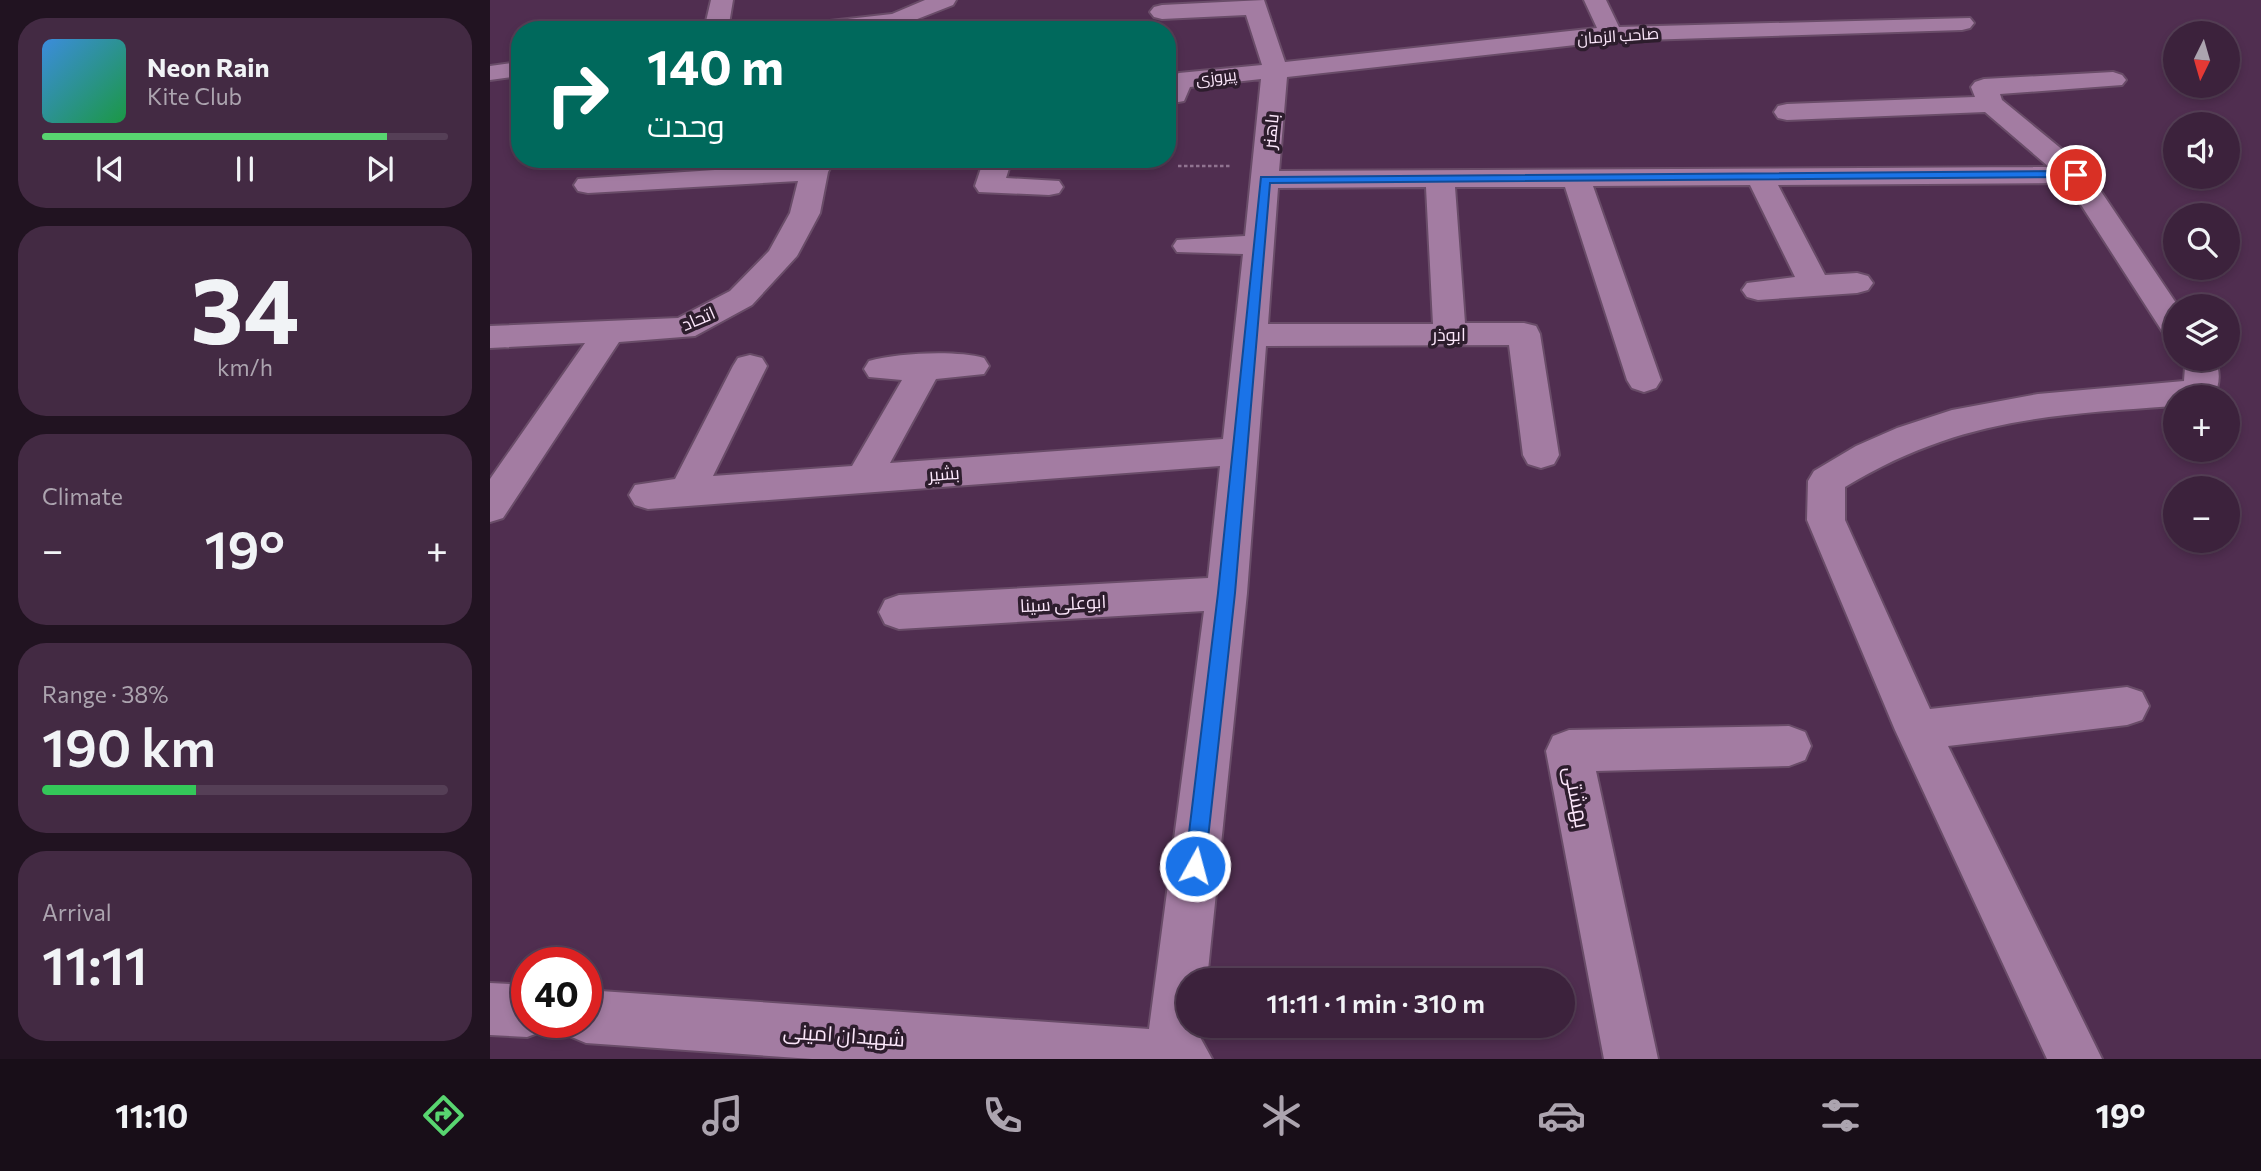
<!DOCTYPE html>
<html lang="en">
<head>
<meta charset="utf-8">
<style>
  body { margin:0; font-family:Commissioner,Cairo,sans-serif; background:#432a43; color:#f1f3f6; height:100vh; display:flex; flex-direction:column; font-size:26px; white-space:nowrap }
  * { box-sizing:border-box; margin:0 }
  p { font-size:23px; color:#aca4af }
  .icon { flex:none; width:38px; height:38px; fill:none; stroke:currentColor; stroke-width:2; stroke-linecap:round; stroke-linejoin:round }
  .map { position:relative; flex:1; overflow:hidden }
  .panel { display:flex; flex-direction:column; gap:18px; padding:18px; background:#211321; width:490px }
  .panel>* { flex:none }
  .top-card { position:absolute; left:21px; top:21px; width:665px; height:147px; border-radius:28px; box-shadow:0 4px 10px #0003,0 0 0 2px #553f56; background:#00695c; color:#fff; overflow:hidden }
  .needle { width:46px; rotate:185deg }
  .tools { position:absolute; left:1673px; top:21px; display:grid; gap:14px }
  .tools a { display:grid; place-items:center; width:77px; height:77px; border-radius:50%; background:#3c223c; box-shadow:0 4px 10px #0003,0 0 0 2px #553f56; font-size:35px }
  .speed { position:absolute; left:21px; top:947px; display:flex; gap:14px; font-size:35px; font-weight:700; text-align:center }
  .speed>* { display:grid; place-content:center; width:91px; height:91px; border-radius:50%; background:#3c223c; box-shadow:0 4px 10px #0003,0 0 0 2px #553f56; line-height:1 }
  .speed .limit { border:10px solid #d22; background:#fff; color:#111 }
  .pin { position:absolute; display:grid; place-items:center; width:60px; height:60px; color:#fff; margin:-30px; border:4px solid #fff; border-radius:50%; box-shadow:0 2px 7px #0007 }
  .me { position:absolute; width:77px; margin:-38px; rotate:7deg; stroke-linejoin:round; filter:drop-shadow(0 0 5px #0008) }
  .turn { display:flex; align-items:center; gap:24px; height:147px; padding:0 21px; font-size:32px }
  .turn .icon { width:91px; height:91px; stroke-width:2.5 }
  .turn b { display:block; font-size:49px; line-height:60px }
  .big { font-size:52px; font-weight:600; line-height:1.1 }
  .panel .tile { flex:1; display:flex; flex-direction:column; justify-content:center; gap:10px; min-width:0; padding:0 24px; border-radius:28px; background:#432a43 }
  .panel .dial { align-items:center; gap:0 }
  .dial b { font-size:91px; line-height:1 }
  .song { display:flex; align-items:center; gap:21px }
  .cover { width:84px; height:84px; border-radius:10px; background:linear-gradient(135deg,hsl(210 70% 55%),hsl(140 70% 35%)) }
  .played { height:7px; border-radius:4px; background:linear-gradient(90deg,#58d570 85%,#553f56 85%) }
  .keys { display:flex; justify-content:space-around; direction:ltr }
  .heat { display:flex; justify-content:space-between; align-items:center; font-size:38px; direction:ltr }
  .charge { height:10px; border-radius:5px; background:linear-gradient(90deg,#34c759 38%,#553f56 0) }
  .trip { position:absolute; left:686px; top:968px; width:399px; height:70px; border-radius:35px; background:#3c223c; box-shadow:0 4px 10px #0003,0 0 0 2px #553f56; font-weight:600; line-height:70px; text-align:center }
  .tab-bar { display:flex; height:112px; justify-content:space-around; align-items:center; background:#180e18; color:#aca4af }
  .tab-bar .icon { width:49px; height:49px }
  .tab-bar .selected { color:#58d570 }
  .tab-bar b { font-size:32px; color:#f1f3f6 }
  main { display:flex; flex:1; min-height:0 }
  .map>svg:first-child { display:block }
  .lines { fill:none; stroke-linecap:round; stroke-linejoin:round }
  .minor-casing { stroke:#694c68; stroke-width:4 }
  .path { stroke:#907390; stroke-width:2.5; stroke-dasharray:3.5 2.5; stroke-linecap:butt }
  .minor { fill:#a37ca2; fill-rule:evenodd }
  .route { fill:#1a73e8; stroke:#114b97; stroke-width:2 }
  .labels { text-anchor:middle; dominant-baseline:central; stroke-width:7; stroke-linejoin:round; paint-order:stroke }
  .far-street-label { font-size:16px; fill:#fce7fb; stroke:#2d1d2d }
  .street-label { font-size:18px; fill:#fce7fb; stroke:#2d1d2d }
  .near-street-label { font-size:21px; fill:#fce7fb; stroke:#2d1d2d }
</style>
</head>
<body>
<main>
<section class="panel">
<div class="tile">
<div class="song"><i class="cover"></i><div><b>Neon Rain</b><p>Kite Club</p></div></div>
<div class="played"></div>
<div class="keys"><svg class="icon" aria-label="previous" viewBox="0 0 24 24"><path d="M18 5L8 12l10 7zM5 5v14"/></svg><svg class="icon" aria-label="pause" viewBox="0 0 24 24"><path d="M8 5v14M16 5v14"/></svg><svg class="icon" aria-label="next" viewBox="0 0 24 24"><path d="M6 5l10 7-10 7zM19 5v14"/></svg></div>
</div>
<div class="tile dial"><b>34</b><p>km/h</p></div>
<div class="tile"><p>Climate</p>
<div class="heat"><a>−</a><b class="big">19°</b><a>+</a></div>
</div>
<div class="tile"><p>Range · 38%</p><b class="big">190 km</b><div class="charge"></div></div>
<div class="tile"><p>Arrival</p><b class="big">11:11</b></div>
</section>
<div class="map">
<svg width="1771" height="1059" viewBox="0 0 1771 1059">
  <rect width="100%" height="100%" fill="#502e50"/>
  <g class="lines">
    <defs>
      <path id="minor" d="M221,0H243L238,30H214Z
        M435,0H466L463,5L407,27L310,30L322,23L402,14Z
        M774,0L795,62L1107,28L1094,0H1116L1129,27L1480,18L1484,23L1480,28L1472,30L1121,41L797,77L789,171L1559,167L1495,112L1297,120L1288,118L1284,112L1288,106L1297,104L1485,97L1481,87L1485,82L1494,79L1623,72L1632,75L1636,80L1632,85L1510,94L1512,100L1596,169L1688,306H1685V337L1674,334L1577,183L1288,185L1335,275L1367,273L1378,276L1383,283L1378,290L1367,293L1268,300L1257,297L1252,290L1257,283L1305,277L1260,185L1103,186L1171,380L1166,388L1154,392L1142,388L1137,380L1075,187H965L975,323H1034L1046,326L1050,334L1069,455L1064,464L1051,468L1038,464L1033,455L1019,345L776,346L757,593L717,980H698V1026H712L711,1039L722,1059H322L96,1043L77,1035L72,1022H96V990L659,1029L714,611L409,629L395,624L389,612L395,600L409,595L718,578L730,466L158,509L145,505L139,495L145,485L185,479L243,366L248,358L260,355L272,358L277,366L223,476L362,466L412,380L379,377L374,369L379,361C407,353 466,350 494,358L499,366L494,374L446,379L400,463L733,439L753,254L687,252L683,246L687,240L755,236L771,79L700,87L694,101L677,104V80L689,73L772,65L756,15L672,19L664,17L660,12L664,7L672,5ZM936,187L943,324H778L788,188Z
        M30,62V76L0,80V66Z
        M317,159H345L338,172L330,213L307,256L262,305L205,336L129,342L13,518L0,522V479L95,343L0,348V326L188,318L240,291L279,251L300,213L308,181L98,193L88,191L84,185L88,179L314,164Z
        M494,159H522L516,178L569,181L573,187L569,193L559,195L489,192L485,186Z
        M1690,359H1724C1731,370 1730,386 1723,397H1685V406C1559,415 1467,419 1355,487V520L1440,709L1637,687L1652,692L1659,706L1652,720L1637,725L1458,746L1612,1059H1557L1405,730L1317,520L1318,481L1324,471L1366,446L1407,428L1462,410L1548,394L1694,381L1695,367Z
        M1299,726L1315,732L1321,746L1315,760L1299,766L1106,771L1168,1059H1114L1056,751L1063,736L1079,730Z
        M0,983L37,985V1022H59L56,1030L37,1037L0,1035Z"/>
    </defs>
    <use href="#minor" class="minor-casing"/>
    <path class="path" d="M688,166H740"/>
    <use href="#minor" class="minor"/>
  </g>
  <path class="route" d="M1586,171L1591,175L1590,177L780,183L745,593L715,866L712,873L705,876L697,873L695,866L728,593L771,177Z"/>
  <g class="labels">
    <g class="far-street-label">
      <text transform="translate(1128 35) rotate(-4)">صاحب الزمان</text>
      <text transform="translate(726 76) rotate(-7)">پیروزی</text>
    </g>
    <g class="street-label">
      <text transform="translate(780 131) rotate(-84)">باهنر</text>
      <text transform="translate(208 318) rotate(-23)">اتحاد</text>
      <text x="959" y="334">ابوذر</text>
      <text transform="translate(454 473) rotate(-4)">بشیر</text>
      <text transform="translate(573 603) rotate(-3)">ابوعلی سینا</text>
    </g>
    <g class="near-street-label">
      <text transform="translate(1088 797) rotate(79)">بهشتی</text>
      <text transform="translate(354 1034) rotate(4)">شهیدان امینی</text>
    </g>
  </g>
</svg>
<div class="tools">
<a><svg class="needle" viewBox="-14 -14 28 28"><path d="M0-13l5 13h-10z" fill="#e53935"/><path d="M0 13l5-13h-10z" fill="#aca4af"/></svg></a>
<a><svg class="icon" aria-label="sound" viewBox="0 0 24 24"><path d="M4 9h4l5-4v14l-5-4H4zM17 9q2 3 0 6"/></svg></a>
<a><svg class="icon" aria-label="search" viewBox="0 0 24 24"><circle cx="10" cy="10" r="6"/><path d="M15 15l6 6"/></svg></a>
<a><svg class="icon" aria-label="layers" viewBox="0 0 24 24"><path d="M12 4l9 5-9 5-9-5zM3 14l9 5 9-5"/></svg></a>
<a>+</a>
<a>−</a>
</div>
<div class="speed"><div class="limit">40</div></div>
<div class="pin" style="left:1586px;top:175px;background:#d93025"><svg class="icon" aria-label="arrive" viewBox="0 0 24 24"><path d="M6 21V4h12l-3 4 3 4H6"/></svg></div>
<svg class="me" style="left:705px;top:866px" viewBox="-20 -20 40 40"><circle r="17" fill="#1a73e8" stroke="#fff" stroke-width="3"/><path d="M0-11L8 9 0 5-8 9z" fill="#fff"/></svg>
<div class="trip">11:11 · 1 min · 310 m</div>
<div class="top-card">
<div class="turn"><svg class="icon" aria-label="right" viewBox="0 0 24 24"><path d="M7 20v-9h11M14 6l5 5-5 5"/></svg><div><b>140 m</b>وحدت</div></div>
</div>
</div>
</main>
<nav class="tab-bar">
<b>11:10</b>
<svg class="icon selected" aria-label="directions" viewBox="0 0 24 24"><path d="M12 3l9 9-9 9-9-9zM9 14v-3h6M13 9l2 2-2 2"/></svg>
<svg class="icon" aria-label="music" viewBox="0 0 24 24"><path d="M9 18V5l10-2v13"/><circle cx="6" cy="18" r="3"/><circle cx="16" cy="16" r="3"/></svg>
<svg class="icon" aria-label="phone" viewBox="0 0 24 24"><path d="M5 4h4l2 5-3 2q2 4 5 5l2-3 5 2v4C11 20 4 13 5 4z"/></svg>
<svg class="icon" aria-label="climate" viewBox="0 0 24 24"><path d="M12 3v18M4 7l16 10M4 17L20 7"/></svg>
<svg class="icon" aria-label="car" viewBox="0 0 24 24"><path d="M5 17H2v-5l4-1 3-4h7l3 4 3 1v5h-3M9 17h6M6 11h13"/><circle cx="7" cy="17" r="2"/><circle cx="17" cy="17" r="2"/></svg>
<svg class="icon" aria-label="filters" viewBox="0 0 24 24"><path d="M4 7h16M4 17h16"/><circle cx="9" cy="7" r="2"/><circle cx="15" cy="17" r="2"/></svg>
<b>19°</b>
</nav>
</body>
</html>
